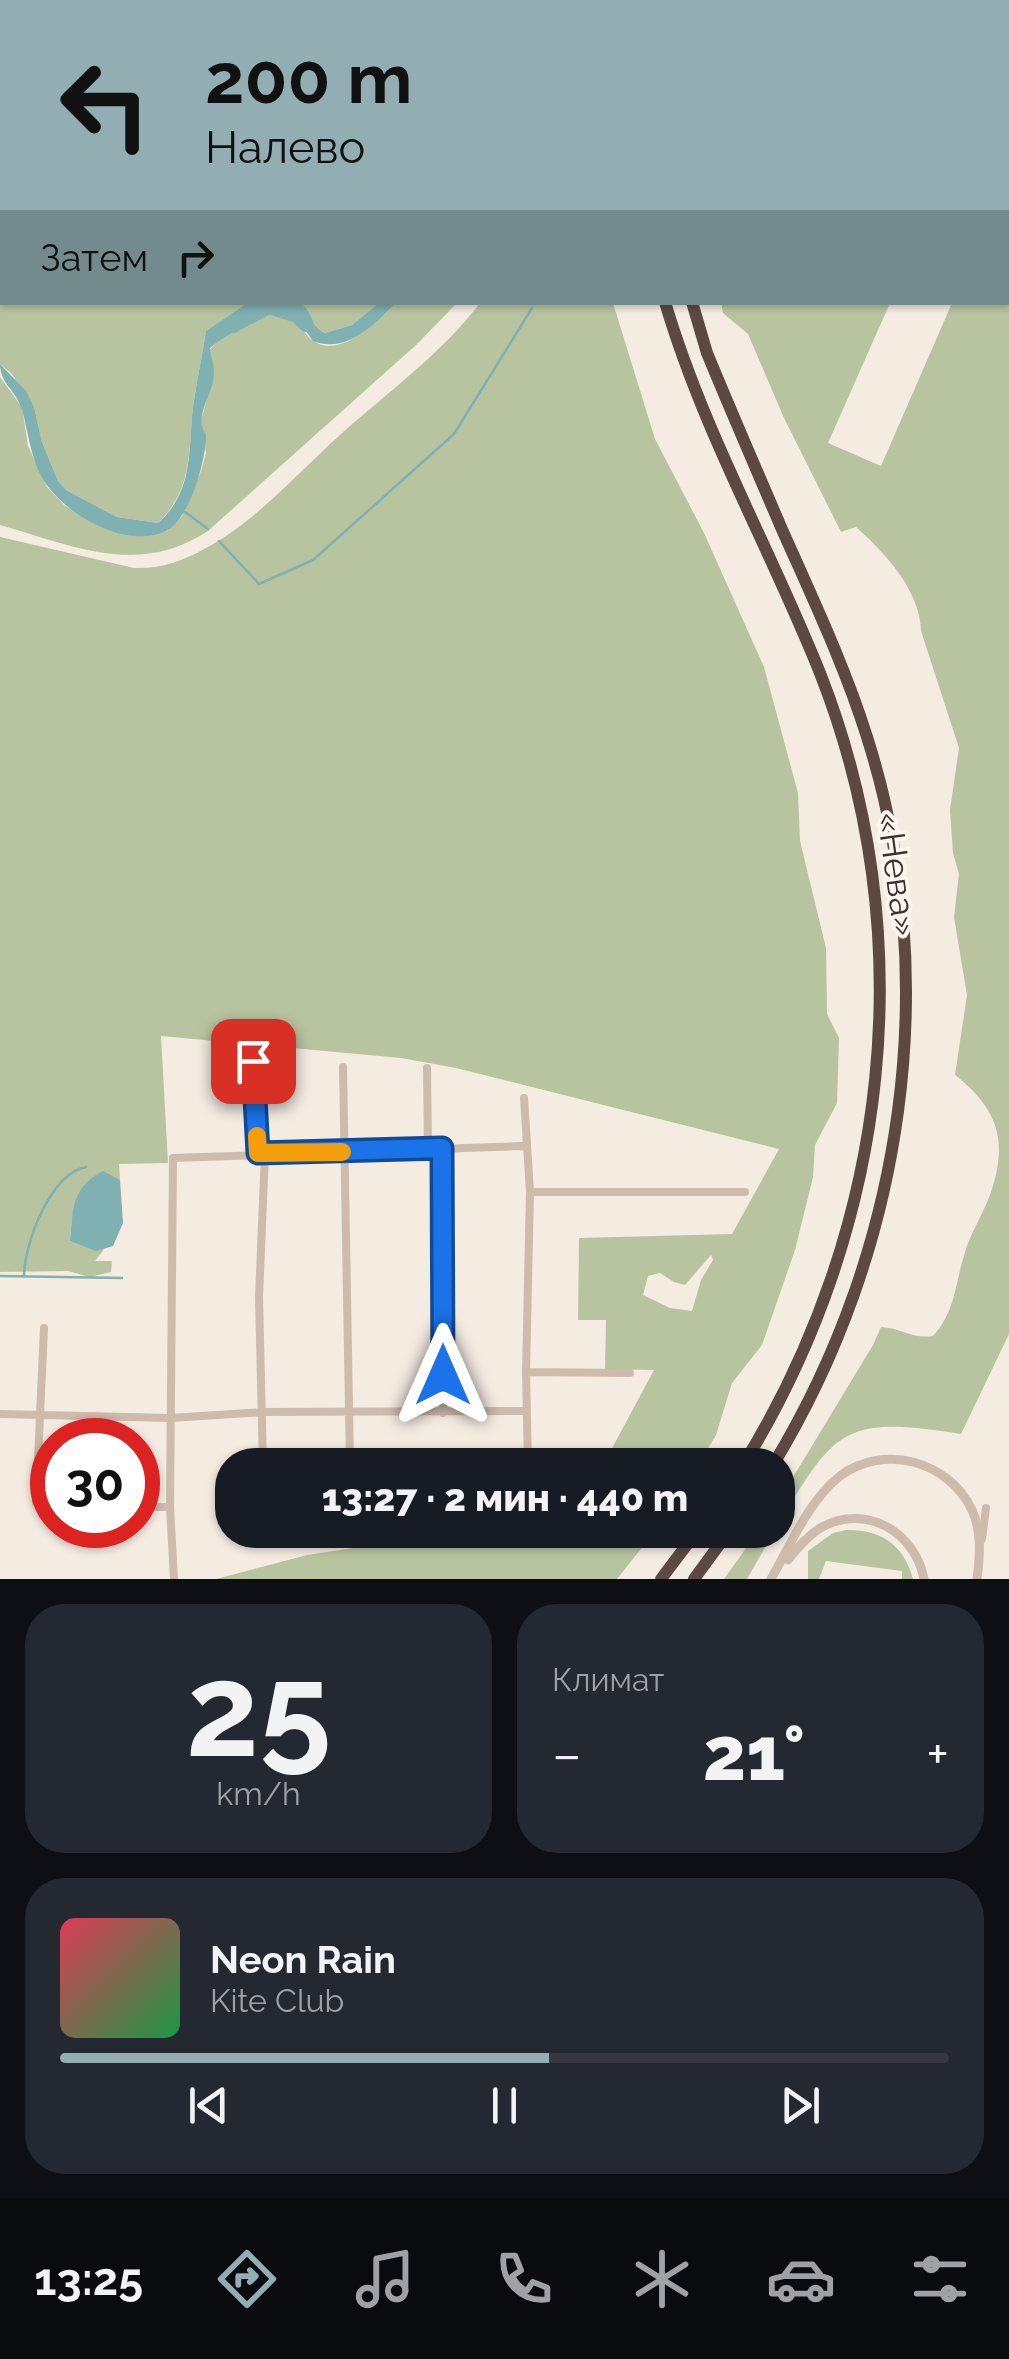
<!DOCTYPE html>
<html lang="ru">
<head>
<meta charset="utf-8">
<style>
  body { margin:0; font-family:Raleway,sans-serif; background:#242831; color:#f1f3f6; height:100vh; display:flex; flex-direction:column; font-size:38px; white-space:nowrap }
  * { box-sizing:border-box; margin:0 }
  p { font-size:32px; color:#9ea1a6 }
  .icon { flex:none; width:55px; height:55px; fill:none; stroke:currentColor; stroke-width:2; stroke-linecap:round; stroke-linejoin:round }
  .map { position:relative; height:1579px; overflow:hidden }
  .panel { display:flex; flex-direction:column; gap:25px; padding:25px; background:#0d0f14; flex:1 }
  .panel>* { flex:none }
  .guide { position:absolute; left:0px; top:0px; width:1010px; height:305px; box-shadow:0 2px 8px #0004; background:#92aeb2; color:#111; overflow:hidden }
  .speed { position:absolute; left:30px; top:1418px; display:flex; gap:20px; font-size:50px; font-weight:700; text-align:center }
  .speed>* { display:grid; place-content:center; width:130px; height:130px; border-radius:50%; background:#171b24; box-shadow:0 2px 8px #0004; line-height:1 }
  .speed .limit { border:15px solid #d22; background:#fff; color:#111 }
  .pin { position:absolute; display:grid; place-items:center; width:85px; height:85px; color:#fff; margin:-42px; border-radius:20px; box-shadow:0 5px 15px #0006 }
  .me { position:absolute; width:110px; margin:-55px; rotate:0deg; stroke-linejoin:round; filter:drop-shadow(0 0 8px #0008) }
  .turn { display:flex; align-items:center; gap:35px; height:210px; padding:0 40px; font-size:45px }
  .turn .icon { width:130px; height:130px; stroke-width:2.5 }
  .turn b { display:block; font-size:70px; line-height:85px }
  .then { display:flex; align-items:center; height:95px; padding:0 40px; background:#0003; gap:20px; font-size:38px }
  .big { font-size:75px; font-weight:800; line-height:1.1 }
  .panel .widget { flex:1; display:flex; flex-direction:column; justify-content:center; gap:15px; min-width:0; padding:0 35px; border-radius:40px; background:#242831 }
  .panel .dial { align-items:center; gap:0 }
  .dial b { font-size:130px; line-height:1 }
  .song { display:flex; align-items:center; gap:30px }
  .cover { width:120px; height:120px; border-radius:15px; background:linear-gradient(135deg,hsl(350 70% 55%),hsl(140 70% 35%)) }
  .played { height:10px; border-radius:5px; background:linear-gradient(90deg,#92aeb2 55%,#363941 55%) }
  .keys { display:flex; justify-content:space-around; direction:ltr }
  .heat { display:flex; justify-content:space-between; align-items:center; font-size:55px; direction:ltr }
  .panel .tiles { flex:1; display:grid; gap:25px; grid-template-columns:1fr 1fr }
  .widget:last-child { grid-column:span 2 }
  .trip { position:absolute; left:215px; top:1448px; width:580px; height:100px; border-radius:40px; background:#171b24; box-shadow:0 2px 8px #0004; font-weight:800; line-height:100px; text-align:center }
  .menu { display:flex; height:160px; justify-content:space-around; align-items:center; background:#090b0e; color:#9ea1a6 }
  .menu .icon { width:70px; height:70px }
  .menu .current { color:#92aeb2 }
  .menu b { font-size:45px; color:#f1f3f6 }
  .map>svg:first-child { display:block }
  .green { fill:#b8c4a0; fill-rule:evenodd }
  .water { fill:#7fb0b2 }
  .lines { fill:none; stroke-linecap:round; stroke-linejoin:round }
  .stream { stroke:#7fb0b2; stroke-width:2.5 }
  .river { stroke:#7fb0b2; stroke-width:14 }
  .minor { stroke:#cdbbac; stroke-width:8 }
  .tertiary { stroke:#cdbbac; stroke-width:9 }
  .motorway { stroke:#5c4a42; stroke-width:12 }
  .route-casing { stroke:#114b97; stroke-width:25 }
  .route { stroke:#1a73e8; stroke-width:18 }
  .slow { stroke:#f59e0b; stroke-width:18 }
  .labels { text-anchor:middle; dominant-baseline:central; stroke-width:8; stroke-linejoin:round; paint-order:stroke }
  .street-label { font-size:35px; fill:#3b302b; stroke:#fbf5ee }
</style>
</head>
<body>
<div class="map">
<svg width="1009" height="1579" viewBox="0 0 1009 1579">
  <rect width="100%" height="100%" fill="#f4ebe1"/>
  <path class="green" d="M0,0L171,2H2V302L249,303L206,331C202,358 195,388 192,416C189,457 190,493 158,523L117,517L66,490L58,481L42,442L34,407L11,373L0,364Z
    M209,0H500L207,2Z
    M697,0H1009V1334L961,1434C846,1416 835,1427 778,1526V1502L873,1345L881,1327C901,1328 912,1339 933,1336C956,1311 955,1283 965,1252C971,1232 983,1214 990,1195C1009,1141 998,1109 955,1075L967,995L954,917L959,874L953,853L950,810L959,748L921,631C920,590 885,553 856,527L841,532L784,418L748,334L723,313L721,303H890L828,443L881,466L952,303L1008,302V2Z
    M299,303H379L352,325L325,333C310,326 311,312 299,303Z
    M396,303H457L416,345L208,531C138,577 74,546 0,525V377L22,407L28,446L47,487L64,505L113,531L147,535L167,531L182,516L201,471L206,453L201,421L214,371L208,352C216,340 228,337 238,328C252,316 273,298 293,313C301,320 302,332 311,339C338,362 378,321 396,303Z
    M480,303H613L655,439L704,533L764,667L798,793L800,841L826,948L827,1014L839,1038L837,1103L815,1145L813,1177L795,1250L762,1345L732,1383L716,1435L698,1465H603L654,1370L605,1369L606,1320H578L579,1238L732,1234L779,1149L456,1068L401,1058L161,1036L168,1163L119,1164L120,1180L103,1172C74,1187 72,1210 70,1241L96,1250L105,1248L95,1261H112L111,1272L90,1277L68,1271L0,1272V537L134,568C161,569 183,561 206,548C256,521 299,472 341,434C387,393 443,352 480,303ZM711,1255L713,1260L701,1280L692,1311L670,1308L643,1295L648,1276L660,1273L674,1282L685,1285Z
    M427,1530H656L617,1579H216L307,1555L373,1545L396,1532L411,1539Z
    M759,1530H775L747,1579H724Z
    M846,1530C881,1529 904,1545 913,1579H902V1571L826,1561L819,1579H808V1551L833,1533Z"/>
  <path class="water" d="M249,302C262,302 297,296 306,308C314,319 311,326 325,333L352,325L379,303H396C374,325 347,354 313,341L291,311C264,303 257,312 238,328C229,336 219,340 210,348C210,356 214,363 214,372C215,393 192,416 206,435C206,460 190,519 166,531C128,549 73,518 50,489C31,466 30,438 22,410C17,391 0,384 0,364L26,391L34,407L42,442L58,481L66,490L117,517L158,523C191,494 189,457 192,416C195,388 202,358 206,331Z
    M103,1171L120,1180L123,1223L113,1246L96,1251L70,1241C73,1209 71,1188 103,1171Z"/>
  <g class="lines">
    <path class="stream" d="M185,512L208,529
      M219,541L259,584L313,560L454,434L532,308
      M0,1276L122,1278
      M24,1277C24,1244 50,1174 86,1167"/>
    <path class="river" d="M233,326L269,307L297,316L306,325"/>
    <path class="minor" d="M253,1061L258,1153
      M343,1067L350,1465
      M427,1068L428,1149
      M524,1098L530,1192L526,1372L528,1465
      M442,1148L443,1413
      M530,1192H745
      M44,1328L36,1503L44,1507L52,1504
      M526,1372L630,1373
      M0,1414L170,1418L262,1412L527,1411
      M263,1465L259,1298L265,1153
      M138,1507H170
      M982,1539L986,1508
      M174,1579L170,1507L173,1158L522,1146L527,1148"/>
    <path class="tertiary" d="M788,1560C798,1547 808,1535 822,1527C866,1503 915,1532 924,1579
      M771,1579C790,1546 809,1500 840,1476C884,1443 949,1461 972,1510C982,1532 980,1556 977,1579"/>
    <path class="motorway" d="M635,2V0
      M660,2L661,0
      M665,302C703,431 770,548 820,673C923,935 890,1227 743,1465
      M692,302L707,353C731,411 756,469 781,527C812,597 844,664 867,737C944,979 904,1250 773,1465
      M661,1579L698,1530
      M694,1579L730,1530"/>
  </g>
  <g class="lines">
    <defs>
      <path id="route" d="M253,1061L258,1153L442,1148L443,1375"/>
    </defs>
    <use href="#route" class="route-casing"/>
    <use href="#route" class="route"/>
    <path class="slow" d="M257,1136L258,1153L342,1152"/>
  </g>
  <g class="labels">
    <g class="street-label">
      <text transform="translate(898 874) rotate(82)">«Нева»</text>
    </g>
  </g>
</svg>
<div class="speed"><div class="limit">30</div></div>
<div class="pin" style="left:253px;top:1061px;background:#d93025"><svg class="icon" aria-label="arrive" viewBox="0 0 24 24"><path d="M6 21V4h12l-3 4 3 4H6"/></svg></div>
<svg class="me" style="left:443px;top:1375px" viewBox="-20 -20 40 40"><path d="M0-17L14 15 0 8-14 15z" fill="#1a73e8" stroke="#fff" stroke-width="4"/></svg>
<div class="trip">13:27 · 2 мин · 440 m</div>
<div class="guide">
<div class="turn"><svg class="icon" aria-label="left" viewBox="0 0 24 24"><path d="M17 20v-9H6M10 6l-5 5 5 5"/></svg><div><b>200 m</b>Налево</div></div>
<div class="then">Затем<svg class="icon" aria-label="right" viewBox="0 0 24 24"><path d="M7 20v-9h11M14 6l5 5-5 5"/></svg></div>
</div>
</div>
<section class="panel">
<div class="tiles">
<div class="widget dial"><b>25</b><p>km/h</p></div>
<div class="widget"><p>Климат</p>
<div class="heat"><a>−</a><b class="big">21°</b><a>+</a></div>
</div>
<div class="widget">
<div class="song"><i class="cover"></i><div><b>Neon Rain</b><p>Kite Club</p></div></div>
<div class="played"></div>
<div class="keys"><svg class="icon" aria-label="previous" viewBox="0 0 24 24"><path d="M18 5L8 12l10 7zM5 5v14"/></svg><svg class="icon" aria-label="pause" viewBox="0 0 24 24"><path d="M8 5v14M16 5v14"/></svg><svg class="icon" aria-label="next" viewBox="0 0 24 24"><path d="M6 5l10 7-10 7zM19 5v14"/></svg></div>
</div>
</div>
</section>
<nav class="menu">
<b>13:25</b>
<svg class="icon current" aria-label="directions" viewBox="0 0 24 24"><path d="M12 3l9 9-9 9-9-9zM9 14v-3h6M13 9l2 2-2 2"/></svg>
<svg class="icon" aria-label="music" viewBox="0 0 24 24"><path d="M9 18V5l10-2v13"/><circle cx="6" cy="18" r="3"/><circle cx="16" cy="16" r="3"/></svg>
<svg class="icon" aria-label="phone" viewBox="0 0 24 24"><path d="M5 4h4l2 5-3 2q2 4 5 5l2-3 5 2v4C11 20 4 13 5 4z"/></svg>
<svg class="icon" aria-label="climate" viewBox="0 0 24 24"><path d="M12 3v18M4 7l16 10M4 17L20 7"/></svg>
<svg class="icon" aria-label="car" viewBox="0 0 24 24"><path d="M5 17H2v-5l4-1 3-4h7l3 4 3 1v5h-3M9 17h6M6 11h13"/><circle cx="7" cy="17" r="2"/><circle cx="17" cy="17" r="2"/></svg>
<svg class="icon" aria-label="filters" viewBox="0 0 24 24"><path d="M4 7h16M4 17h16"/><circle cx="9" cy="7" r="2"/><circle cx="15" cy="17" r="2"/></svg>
</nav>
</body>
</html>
